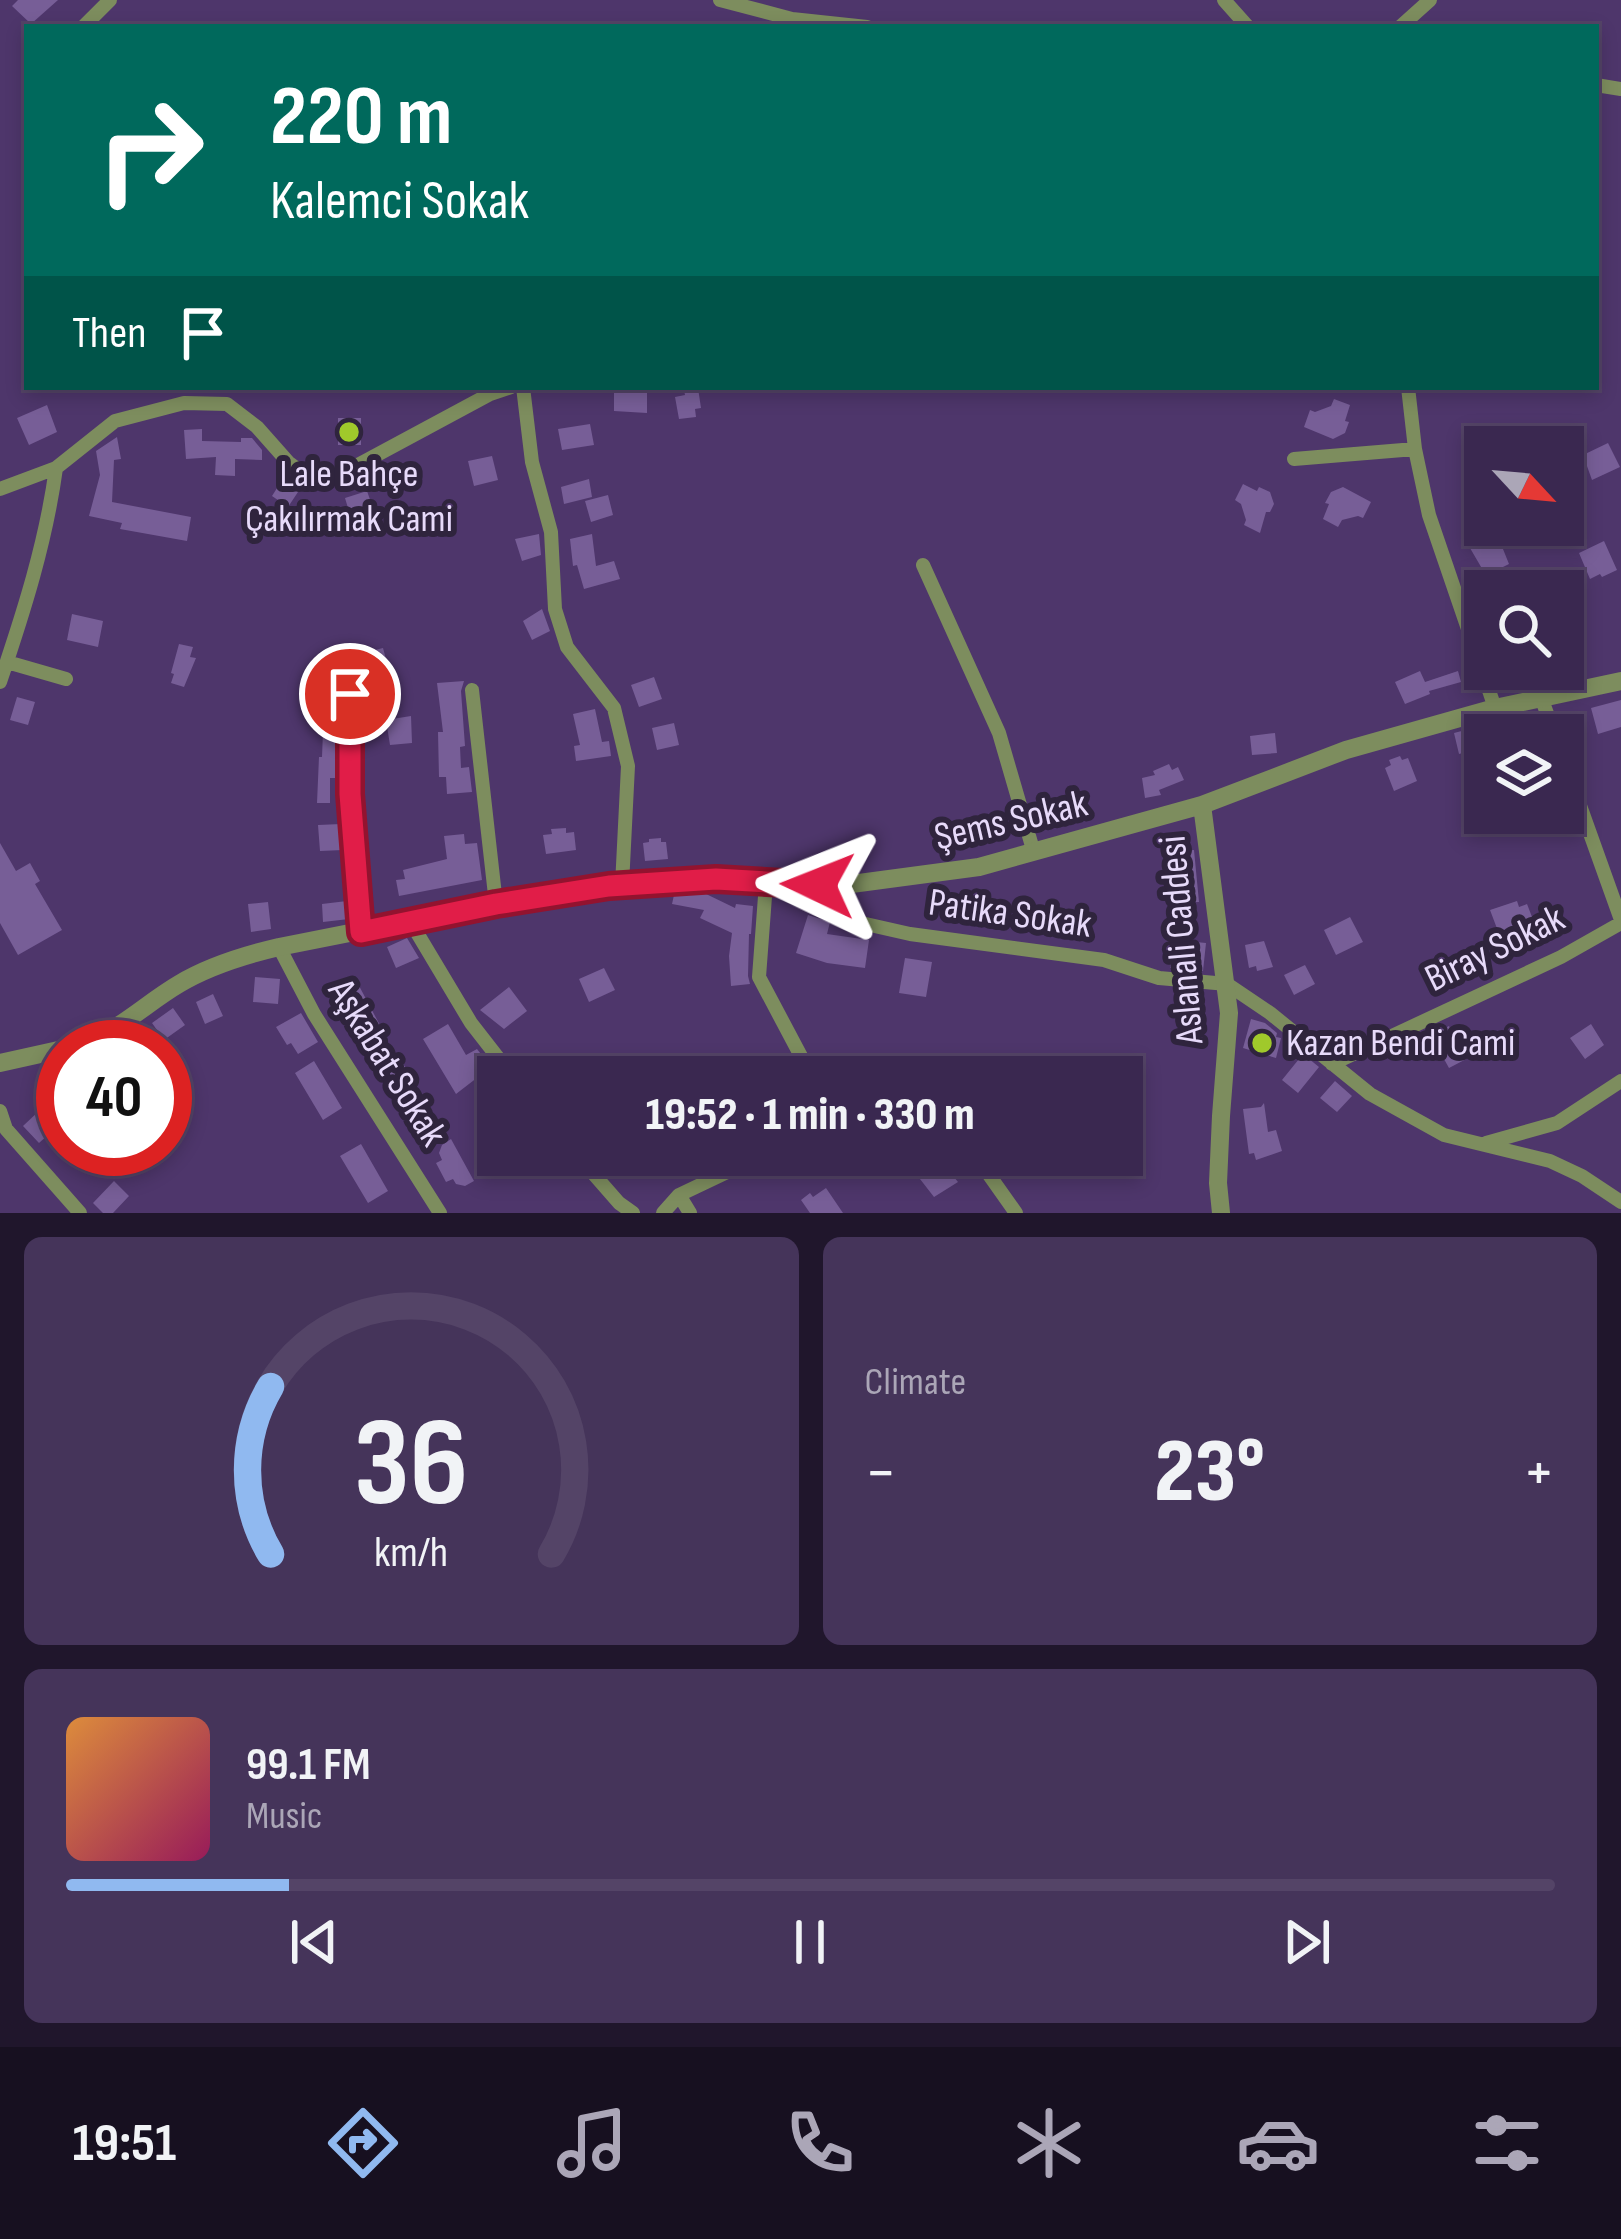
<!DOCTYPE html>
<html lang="en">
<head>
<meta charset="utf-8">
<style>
  body { margin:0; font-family:"Sofia Sans Condensed",sans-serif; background:#45345a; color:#f1f3f6; height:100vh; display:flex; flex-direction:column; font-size:45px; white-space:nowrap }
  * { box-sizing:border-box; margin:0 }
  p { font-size:39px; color:#aba6b7 }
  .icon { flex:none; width:66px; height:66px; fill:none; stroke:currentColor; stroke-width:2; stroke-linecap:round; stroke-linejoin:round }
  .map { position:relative; height:1213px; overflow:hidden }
  .drawer { display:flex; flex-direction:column; gap:24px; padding:24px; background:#20162c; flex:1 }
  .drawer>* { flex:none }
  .hud { position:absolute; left:24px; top:24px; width:1575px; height:366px; border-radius:0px; box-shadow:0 6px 18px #0003,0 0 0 3px #544467; background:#00695c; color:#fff; overflow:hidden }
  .needle { width:78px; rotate:116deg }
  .tools { position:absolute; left:1464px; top:426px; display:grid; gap:24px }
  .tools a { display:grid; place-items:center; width:120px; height:120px; border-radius:0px; background:#3a2850; box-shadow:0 6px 18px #0003,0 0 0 3px #544467; font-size:60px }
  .speed { position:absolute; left:36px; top:1020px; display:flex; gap:24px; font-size:60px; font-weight:700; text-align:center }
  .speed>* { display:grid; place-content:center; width:156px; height:156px; border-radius:50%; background:#3a2850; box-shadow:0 6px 18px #0003,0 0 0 3px #544467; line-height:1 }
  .speed .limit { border:18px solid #d22; background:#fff; color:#111 }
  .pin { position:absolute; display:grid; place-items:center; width:102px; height:102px; color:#fff; margin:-51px; border:6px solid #fff; border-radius:50%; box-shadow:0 3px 12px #0007 }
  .me { position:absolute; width:132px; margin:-66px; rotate:272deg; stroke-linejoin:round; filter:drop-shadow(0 0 9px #0008) }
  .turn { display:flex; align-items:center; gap:42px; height:252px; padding:0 48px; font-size:54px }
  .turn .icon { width:156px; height:156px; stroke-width:2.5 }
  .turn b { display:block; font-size:84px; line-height:102px }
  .then { display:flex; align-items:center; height:114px; padding:0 48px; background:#0003; gap:24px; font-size:45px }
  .big { font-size:90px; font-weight:800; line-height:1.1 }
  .drawer .tile { flex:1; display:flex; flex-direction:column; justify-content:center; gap:18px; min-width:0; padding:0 42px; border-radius:18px; background:#45345a }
  .drawer .dial { align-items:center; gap:0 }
  .dial svg { height:312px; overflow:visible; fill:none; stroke:#544467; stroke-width:7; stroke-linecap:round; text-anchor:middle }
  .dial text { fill:#f1f3f6; stroke:none }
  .song { display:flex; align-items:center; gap:36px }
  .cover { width:144px; height:144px; border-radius:18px; background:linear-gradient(135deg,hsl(30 70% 55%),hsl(330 70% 35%)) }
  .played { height:12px; border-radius:6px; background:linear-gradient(90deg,#90b9f0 15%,#544467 15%) }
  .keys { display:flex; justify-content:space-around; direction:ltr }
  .heat { display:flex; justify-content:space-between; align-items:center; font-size:66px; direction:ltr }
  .drawer .tiles { flex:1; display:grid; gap:24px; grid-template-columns:1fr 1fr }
  .tile:last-child { grid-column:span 2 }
  .trip { position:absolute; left:477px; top:1056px; width:666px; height:120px; border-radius:0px; background:#3a2850; box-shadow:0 6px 18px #0003,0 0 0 3px #544467; font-weight:800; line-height:120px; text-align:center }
  .dock { display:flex; height:192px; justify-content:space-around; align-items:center; background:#171020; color:#aba6b7 }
  .dock .icon { width:84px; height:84px }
  .dock .on { color:#90b9f0 }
  .dock b { font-size:54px; color:#f1f3f6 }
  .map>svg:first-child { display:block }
  .building { fill:#775e97 }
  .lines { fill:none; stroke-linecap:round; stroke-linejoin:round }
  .minor { stroke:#7d8d5e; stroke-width:14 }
  .tertiary { stroke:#7d8d5e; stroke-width:18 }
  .route-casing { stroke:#92132f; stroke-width:30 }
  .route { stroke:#e11d48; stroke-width:21 }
  .poi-dot { fill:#a0c92b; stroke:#2f243d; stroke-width:4.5 }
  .labels { text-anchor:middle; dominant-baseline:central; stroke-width:12; stroke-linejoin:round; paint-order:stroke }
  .poi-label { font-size:39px; fill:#e7dafa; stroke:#2f243d }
  .street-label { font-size:39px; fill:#e7dafa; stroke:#2f243d }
</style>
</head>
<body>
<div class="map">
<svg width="1621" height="1213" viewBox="0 0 1621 1213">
  <rect width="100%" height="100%" fill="#4e366b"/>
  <path class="building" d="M18,0H58L31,24L12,6Z
    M698,388L701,408L695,409L696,417L679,419L675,397L685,395L684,390Z
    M647,391V413L614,411V393Z
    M1334,399L1350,405L1345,421L1349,422L1345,433L1333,439L1304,427L1310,410L1315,412L1331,406Z
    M47,405L57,432L29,445L17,418Z
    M338,418H361V445H338Z
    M590,424L594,445L562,450L558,429Z
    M202,429V441L241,442V438H252L262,450V460L235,459V476L215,475L216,457L186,459L184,430Z
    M117,437L121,459L114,460L112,502L191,517L187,541L120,529L122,523L89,516L100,475L96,451Z
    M1608,443L1620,467L1592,480L1583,455Z
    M492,456L498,480L474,486L468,461Z
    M286,474L302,486L288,507L272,496Z
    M589,479L592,497L564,504L561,487Z
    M1243,484L1257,491L1259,487L1270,492L1274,504L1270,512H1266L1260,533L1244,525L1246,520L1241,504L1235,500Z
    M1343,487L1371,502L1363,518L1358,516L1342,520L1338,527L1323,519L1329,504L1325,503L1331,492Z
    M367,491L374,511L351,518L345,498Z
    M608,495L613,515L591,522L585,501Z
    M539,534L541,555L522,561L515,539Z
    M592,534L596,566L614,561L620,579L584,589L577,565L573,566L570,539Z
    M1497,534L1509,564L1495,571L1493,567L1484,572L1470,548Z
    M1604,541L1617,570L1602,577L1600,574L1590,579L1579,553Z
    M542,609L550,631L532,640L523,621Z
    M72,614L103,621L98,647L67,640Z
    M179,644L193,647L190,657L196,658L184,687L171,683L174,674L171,673Z
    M383,648L390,674L366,681L359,654Z
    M1420,671L1425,682L1458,671L1461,682L1429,691L1430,694L1405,704L1395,682Z
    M654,677L662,699L639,707L631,685Z
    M464,681L461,691L465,746L460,747L461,768L469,767L472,792L447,794L446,777H439L438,732H443L437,683Z
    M17,697L35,702L28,725L10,720Z
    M1621,700V727L1598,734L1591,708Z
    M322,707H339V778H330V803H317L319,757H322L323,731Z
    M595,709L602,742L609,741L611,756L576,761L574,746L580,745L573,714Z
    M411,716L412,743L390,745L386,720Z
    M674,723L679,745L657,750L652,728Z
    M1477,727L1482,748L1459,754L1454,733Z
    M1275,733L1277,753L1252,755L1250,736Z
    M1400,756L1402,760L1408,758L1417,781L1394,791L1385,768L1391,765L1389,760Z
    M1169,764L1172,770L1178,767L1184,780L1159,790L1161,795L1145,798L1142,778L1155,775L1153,771Z
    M341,824L343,850L320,851L318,825Z
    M566,828V833L574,832L576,850L546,854L543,835L552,834L551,829Z
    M464,834L465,844L477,843L482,880L399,896L396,880L405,879L403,870L447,859L444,836Z
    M661,838V842H666L668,859L645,861L643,843L649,842V839Z
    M0,843L16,871L30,863L40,881L35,884L62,930L18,955L0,923Z
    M1194,850L1199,902L1174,903V887H1184L1181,851Z
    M704,893L735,908L736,904L753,906L751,934H749L748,976L750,984L731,986L729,956L732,933L700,918L704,910L672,904L674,895Z
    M347,901L349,919L323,922L322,904Z
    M1517,901L1519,907L1527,904L1539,935L1504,947L1490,910Z
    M268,902L271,929L251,932L248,904Z
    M808,915L830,922L827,934L869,940L865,968L827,963L796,953Z
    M1350,917L1363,942L1336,955L1324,930Z
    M407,938L419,958L396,968L387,947Z
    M1264,941L1273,967L1257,971L1256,966L1249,968L1245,945Z
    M1196,942L1206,943L1203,971L1170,968L1173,953L1194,957Z
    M905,958L932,962L926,997L899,993Z
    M1305,965L1315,984L1294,995L1284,975Z
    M604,968L615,990L589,1002L579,979Z
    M255,977L280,979L278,1004L253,1002Z
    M357,982L383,1031L367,1027L362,1019L354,1024L343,1008L351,1003L347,997L349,986Z
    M509,987L527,1011L504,1029L480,1010Z
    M213,994L223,1016L205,1024L196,1002Z
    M173,1008L185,1025L164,1040L152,1023Z
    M301,1013L318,1042L298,1054L291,1043L287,1045L276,1027Z
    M1251,1019L1265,1023L1277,1033L1276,1037L1281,1038L1276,1058L1243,1048Z
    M448,1024L466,1055L477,1049L491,1067L456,1094L423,1039Z
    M1591,1024L1604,1045L1585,1059L1570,1038Z
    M1449,1026L1451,1031L1455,1029L1459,1036L1463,1034L1474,1055L1449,1068L1444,1059L1441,1060L1438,1056L1429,1060L1420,1041Z
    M1303,1054L1319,1067L1298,1093L1282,1080Z
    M400,1058L424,1101L406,1112L381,1068Z
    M314,1061L342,1108L323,1120L295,1073Z
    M1335,1081L1352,1096L1337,1112L1320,1098Z
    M1264,1103L1268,1132L1276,1130L1282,1151L1256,1160L1254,1153L1249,1154L1243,1109L1261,1107Z
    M40,1110L50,1120L48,1135L39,1143L23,1126Z
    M451,1139L474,1181L465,1186L456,1184L453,1179L446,1182L436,1163L442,1160L439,1153L442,1145Z
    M361,1144L388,1191L368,1203L340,1156Z
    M843,1155H899L853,1177Z
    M931,1155H936L940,1160L944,1157L954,1169L950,1172L958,1182L934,1197L913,1170Z
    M114,1181L129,1196L113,1213H103L93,1203Z
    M826,1188L843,1213H810L801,1200L810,1193L813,1197Z"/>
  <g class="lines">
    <path class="minor" d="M720,0L792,19L867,27
      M1224,0L1248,27
      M83,27L110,0
      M1400,27L1430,0
      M1596,85L1621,89
      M523,387L532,462L551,532L555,609L567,647L614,708L628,766L622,885
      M1408,387L1415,449L1429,515L1495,708
      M1294,459L1415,449
      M0,489L56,468L115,421L184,403L227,404L257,427L288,462L312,480L345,472L490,394L511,387
      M923,565L999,733L1034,853
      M7,662L66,679
      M0,682C24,611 46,542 56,468
      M472,690L496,904
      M350,694V794L361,932
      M1542,700L1555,735
      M1563,758L1621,920
      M766,883L759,977L812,1077
      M792,884L848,920L910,934L1104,960L1159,978L1227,984L1270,1013L1370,1094L1444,1135L1550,1161L1582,1176L1621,1202
      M410,921L471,1023L513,1077
      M279,947L314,1014L440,1213
      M1332,1064L1561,957L1621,923
      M0,1111L6,1129L80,1213
      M1486,1143L1557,1123L1621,1081
      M577,1155L619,1203L633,1213
      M975,1155L1016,1213
      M679,1195L690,1213
      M663,1213L679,1195L763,1155"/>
    <path class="tertiary" d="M1202,805L1229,1013L1221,1116L1218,1183L1221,1213
      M71,1047C112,1038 143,1005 179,984C209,966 245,955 279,947L496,904L609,886L716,879L844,885L979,867L1202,805L1346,750L1495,708L1621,681
      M0,1063L63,1049"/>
  </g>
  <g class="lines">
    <defs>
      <path id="route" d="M350,694V794L361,932L496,904L609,886L716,879L818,885"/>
    </defs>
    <use href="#route" class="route-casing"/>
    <use href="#route" class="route"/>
  </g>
  <g class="poi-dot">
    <circle cx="349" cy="432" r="12"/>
    <circle cx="1262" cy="1043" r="12"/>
  </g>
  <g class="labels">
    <g class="poi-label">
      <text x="349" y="474">Lale Bahçe<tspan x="349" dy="45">Çakılırmak Cami</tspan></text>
      <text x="1286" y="1043" text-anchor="start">Kazan Bendi Cami</text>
    </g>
    <g class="street-label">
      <text transform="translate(1011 821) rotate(-13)">Şems Sokak</text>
      <text transform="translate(1010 914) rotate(8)">Patika Sokak</text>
      <text transform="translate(1182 940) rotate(-95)">Aslanali Caddesi</text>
      <text transform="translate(1495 949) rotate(-26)">Biray Sokak</text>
      <text transform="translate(387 1063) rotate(58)">Aşkabat Sokak</text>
    </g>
  </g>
</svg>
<div class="tools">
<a><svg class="needle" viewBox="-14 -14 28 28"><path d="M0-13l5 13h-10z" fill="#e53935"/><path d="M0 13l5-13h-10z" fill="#aba6b7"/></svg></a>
<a><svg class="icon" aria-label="search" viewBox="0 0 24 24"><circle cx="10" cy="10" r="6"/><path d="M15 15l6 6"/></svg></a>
<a><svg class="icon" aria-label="layers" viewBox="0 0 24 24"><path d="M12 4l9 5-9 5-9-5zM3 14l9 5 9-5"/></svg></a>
</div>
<div class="speed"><div class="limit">40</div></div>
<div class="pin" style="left:350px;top:694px;background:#d93025"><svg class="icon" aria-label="arrive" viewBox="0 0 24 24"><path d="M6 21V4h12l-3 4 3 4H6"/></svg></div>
<svg class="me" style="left:818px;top:885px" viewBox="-20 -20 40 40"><path d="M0-17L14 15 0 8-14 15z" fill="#e11d48" stroke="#fff" stroke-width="4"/></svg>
<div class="trip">19:52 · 1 min · 330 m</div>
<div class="hud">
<div class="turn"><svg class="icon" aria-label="right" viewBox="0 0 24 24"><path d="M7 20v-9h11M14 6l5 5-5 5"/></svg><div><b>220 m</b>Kalemci Sokak</div></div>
<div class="then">Then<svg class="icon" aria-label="arrive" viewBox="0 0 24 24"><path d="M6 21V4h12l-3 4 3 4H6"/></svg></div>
</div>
</div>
<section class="drawer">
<div class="tiles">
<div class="tile dial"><svg viewBox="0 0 100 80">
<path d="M14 69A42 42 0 1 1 86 69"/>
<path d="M14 69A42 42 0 0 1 14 26" stroke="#90b9f0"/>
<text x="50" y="56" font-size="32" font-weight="700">36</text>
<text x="50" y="72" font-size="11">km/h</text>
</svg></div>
<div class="tile"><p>Climate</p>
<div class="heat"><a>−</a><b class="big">23°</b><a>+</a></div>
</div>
<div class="tile">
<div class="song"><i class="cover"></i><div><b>99.1 FM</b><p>Music</p></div></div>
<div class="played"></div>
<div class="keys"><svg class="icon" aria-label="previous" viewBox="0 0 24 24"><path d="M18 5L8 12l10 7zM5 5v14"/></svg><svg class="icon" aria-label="pause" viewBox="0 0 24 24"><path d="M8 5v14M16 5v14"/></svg><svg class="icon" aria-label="next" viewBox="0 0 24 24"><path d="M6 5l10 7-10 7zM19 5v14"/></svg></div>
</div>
</div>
</section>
<nav class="dock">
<b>19:51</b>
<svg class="icon on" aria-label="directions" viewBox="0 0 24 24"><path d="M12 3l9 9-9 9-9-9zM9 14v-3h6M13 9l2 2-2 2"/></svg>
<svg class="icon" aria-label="music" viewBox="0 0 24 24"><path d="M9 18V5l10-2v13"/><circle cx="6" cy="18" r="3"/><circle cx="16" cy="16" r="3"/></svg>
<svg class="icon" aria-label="phone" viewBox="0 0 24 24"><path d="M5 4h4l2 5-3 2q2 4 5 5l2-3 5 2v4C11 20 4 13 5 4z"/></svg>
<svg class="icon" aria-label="climate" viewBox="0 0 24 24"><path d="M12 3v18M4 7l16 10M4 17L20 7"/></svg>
<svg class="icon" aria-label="car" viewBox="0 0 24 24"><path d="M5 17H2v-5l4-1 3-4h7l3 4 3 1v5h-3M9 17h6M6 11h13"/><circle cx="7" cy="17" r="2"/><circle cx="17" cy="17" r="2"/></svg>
<svg class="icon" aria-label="filters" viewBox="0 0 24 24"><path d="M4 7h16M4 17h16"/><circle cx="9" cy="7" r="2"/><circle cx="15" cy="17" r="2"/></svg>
</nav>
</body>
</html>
